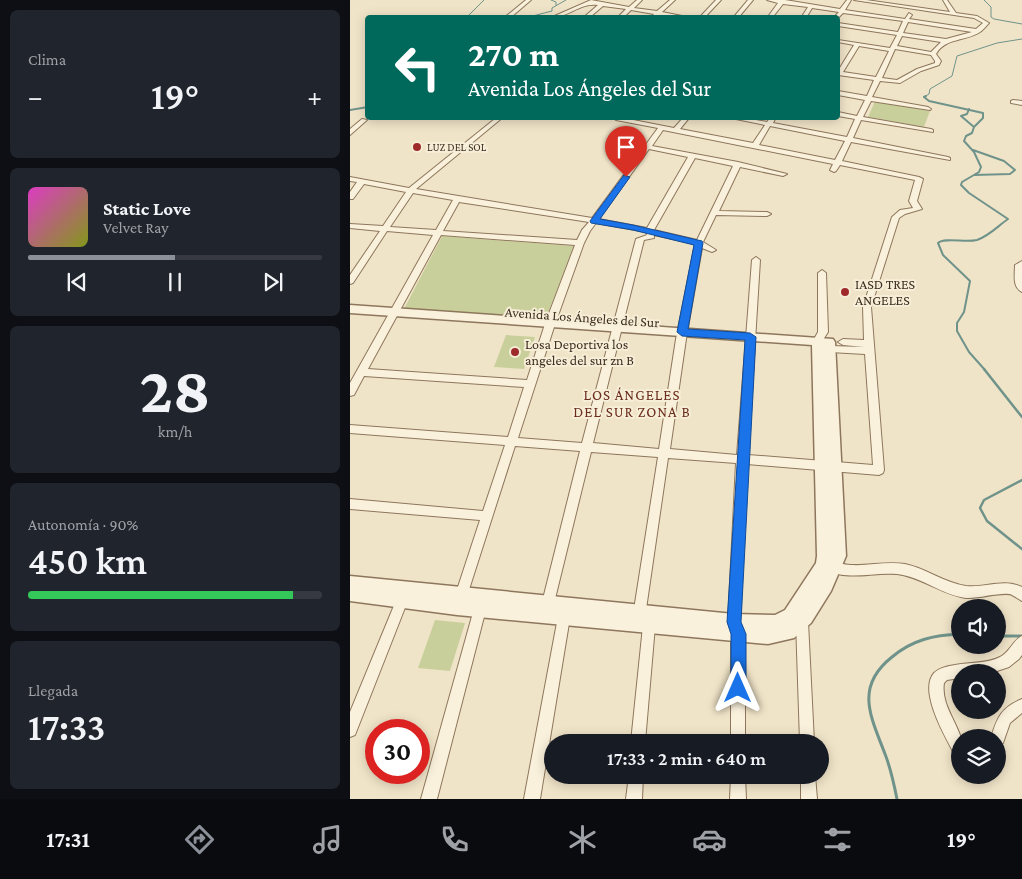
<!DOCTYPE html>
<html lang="es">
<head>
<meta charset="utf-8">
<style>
  body { margin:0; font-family:"Crimson Pro",serif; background:#20242c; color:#f1f3f6; height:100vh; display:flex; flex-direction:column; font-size:19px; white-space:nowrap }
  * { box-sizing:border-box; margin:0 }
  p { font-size:16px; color:#9ea1a6 }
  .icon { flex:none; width:28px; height:28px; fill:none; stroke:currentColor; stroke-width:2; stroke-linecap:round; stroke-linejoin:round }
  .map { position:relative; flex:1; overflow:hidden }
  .panel { display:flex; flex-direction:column; gap:10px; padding:10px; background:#0d0f14; width:350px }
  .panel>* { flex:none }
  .guide { position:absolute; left:15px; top:15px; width:475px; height:105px; border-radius:5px; box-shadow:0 2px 12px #0003; background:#00695c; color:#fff; overflow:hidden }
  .controls { position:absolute; left:601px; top:599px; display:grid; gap:10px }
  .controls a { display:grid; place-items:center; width:55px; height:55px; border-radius:50%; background:#171b24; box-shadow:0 2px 12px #0003; font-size:25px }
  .speed { position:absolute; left:15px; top:719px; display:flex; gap:10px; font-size:25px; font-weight:700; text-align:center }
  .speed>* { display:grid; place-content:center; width:65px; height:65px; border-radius:50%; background:#171b24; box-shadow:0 2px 12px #0003; line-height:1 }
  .speed .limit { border:8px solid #d22; background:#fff; color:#111 }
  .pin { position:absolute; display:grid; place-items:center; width:42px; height:42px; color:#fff; margin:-51px -21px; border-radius:50% 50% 50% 0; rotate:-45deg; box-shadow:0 0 5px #0007 }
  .pin .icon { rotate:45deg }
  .me { position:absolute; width:55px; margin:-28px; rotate:0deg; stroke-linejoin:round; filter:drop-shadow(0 0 4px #0008) }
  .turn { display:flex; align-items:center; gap:18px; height:105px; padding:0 20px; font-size:22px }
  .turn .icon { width:65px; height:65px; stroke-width:2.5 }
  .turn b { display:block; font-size:35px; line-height:42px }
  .big { font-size:38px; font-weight:600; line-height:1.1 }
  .panel .card { flex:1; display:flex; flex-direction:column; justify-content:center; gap:8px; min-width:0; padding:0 18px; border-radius:8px; background:#20242c }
  .panel .dial { align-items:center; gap:0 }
  .dial b { font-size:65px; line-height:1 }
  .song { display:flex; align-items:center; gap:15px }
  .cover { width:60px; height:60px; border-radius:8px; background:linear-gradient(135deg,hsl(310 70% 55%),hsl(70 70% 35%)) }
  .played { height:5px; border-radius:2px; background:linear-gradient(90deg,#8c9099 50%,#363941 50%) }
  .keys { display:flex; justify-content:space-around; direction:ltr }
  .heat { display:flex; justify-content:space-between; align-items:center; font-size:28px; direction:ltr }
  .charge { height:8px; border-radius:4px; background:linear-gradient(90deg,#34c759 90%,#363941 0) }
  .trip { position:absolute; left:194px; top:734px; width:285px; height:50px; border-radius:25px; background:#171b24; box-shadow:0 2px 12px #0003; font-weight:600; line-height:50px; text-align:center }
  .tab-bar { display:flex; height:80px; justify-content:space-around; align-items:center; background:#090b0e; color:#9ea1a6 }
  .tab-bar .icon { width:35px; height:35px }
  .tab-bar .current { color:#8c9099 }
  .tab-bar b { font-size:22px; color:#f1f3f6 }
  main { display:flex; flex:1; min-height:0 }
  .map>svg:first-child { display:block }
  .green { fill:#c9cf9b }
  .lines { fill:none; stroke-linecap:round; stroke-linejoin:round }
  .stream-far3 { stroke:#6f938a; stroke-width:1 }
  .stream-far2 { stroke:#6f938a; stroke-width:2 }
  .stream-far1 { stroke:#6f938a; stroke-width:2.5 }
  .stream { stroke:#6f938a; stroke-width:3 }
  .minor-casing { stroke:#8d765c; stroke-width:2 }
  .tertiary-casing { stroke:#8d765c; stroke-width:3 }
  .minor { fill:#faf1dc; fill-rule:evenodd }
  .tertiary { fill:#faf1dc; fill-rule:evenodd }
  .route { fill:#1a73e8; stroke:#114b97 }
  .poi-dot { fill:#9e2a2b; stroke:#f7eed8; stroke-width:2 }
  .labels { text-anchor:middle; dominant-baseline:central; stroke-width:4; stroke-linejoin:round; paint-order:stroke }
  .far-poi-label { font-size:11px; fill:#3d2e20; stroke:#f7eed8; text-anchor:start }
  .poi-label { font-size:14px; fill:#3d2e20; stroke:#f7eed8; text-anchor:start }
  .street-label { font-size:14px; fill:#3d2e20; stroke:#f7eed8 }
  .neighbourhood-label { font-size:15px; letter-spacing:1px; fill:#6b2e1e; stroke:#f7eed8 }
</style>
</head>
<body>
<main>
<section class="panel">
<div class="card"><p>Clima</p>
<div class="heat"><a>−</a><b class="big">19°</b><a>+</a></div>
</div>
<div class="card">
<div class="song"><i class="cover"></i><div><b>Static Love</b><p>Velvet Ray</p></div></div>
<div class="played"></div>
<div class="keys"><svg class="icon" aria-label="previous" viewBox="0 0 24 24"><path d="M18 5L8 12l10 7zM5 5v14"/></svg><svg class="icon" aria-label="pause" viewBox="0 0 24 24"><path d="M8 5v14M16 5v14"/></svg><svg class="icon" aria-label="next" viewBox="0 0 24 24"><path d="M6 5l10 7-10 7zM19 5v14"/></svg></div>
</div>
<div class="card dial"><b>28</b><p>km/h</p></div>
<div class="card"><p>Autonomía · 90%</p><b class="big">450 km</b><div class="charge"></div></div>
<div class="card"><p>Llegada</p><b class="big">17:33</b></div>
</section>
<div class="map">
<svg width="672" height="799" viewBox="0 0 672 799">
  <rect width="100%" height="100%" fill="#f0e4c8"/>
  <path class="green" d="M525,101L580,111L574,127L518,117Z
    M92,236L224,246L198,313L188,312L185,317L54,309Z
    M156,335L185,337L174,369L144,367Z
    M85,620L115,623L100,671L68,668Z"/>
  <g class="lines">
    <path class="stream-far3" d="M201,0L206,2V5
      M634,0L641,7V17L644,19L672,24
      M116,18L134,0
      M175,18L202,11V8L216,0
      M574,97L579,94L580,89L602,76L607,56L647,43L672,39"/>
    <path class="stream-far2" d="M576,96L574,97L579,101L633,113V118L624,127L622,133L616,136L614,141L624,152L631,167L629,172L612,182L611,185L619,193L658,219C648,226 639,236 627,240C616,243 595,237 588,243L593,255L620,281L614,312L607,323V331L619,352L635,370
      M619,109L617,114L611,116L624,127
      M0,110L18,107
      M623,150L654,161L665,170L660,174L624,175"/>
    <path class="stream-far1" d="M634,369L672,417
      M672,480L634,500L630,508L637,521L672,549"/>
    <path class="stream" d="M648,636H672
      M547,799C544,784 541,769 535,754C521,717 504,687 542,657C562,640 584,635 610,634"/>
    <defs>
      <path id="minor" d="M176,0H181L160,18H154Z
        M241,0L279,7L287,0H292L284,8L307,11L320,0H325L312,12L342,18H327L310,15L305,18L302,16L304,14L281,10L273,18H267L276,9L253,6L239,18H233L248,5C231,2 217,18 200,18Z
        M366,0H371L354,18H349Z
        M398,0H403L388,18H383Z
        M417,0H435L490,9L497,0H501L495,10L555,19L559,13L562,15L559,19L626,29L633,23L624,18L504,0H516L600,12L593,0H597L606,13L627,16L639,23C636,26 633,30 630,32C615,42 596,37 586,54L591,61L589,65L571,71L550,83L530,81L522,97L578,107L581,109L580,110L521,101L513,117L581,129L583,130V132L511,120L503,138L598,157L600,158V160L501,142L492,161L569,177L573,179L567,201L572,209L555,214L549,218L521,307L534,470L533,473L529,475L397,464L390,622L395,634V742H381V634L378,622L386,463L318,458L295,616L294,620L289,622L284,620L283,616L308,457L241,452L203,607L201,611L197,613L193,611L191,607L230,451L165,446L116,599L114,603L110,605L106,603L104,599L130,520L0,509V499L133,511L155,445L0,433V425L158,437L174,387L14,376L4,395L0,396V383L83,235L37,231L3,283L0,284V275L30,231L0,228V224L33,226L56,192L14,184L3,199H0V192L7,182L0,181V177L59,188L146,118H152L66,189L242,218L308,128L266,120L263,118H273L324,128L333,118H339L330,129L403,143L415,125L386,119L385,118H395L417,122L420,118H424L425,119L423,123L497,137L505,119L488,116V112L507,116L515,100L488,95V91L517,96L524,80L488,75V71L504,45L488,42V40L540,48L547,35L488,26V23L548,32L553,21L493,13L489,17L486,15L489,12L462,8L456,18H451L458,7L433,4L422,18H417L428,3ZM558,22L622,32L596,39L553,33ZM552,36L591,42L581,52L547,46ZM509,46L539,51L526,77L493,72ZM545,49L581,55L585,61V63L567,69L547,80L532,78ZM420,126L495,141L485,160L409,145ZM313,130L483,164L480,170L484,172L486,171L490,165L565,180L559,201L563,208L550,210L542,217L513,307L514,340L493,339L488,342L493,345L514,347L480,346L475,349L480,352L515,354L523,465L398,455L410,260L406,257L402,260L387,455L320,449L336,339L352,248L362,252L366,250L353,242L366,215L417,216L421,214L417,212L369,211L390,167L433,176L437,174L388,162L302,146ZM299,149L338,157L297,228L249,219ZM345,158L383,166L347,240L304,230ZM63,193L103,200L86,230L40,227ZM109,202L239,222L232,230L227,240L93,231ZM246,223L296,232L297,235L286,239L232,443L168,438L205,324L234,243L240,231ZM91,235L225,245L195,324L177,380L18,369ZM304,235L345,244L326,339L309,449L243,443L294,240L304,238Z
        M663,100L672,101V105L661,103V101Z
        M12,119L17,120L0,135V129Z
        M672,261V292C662,287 665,275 665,265Z
        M472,270L476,273L478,332L471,343L468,344L463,341L468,332V273Z
        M479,560C486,562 494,565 501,565C519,566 537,561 555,564C576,568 594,583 616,586C636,588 653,578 672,587V601C668,599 666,597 662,595C655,591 628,599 616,598C592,595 572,577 547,574C520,572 502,581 475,570L473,566L475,562Z
        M54,589L58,591L60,595L5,735L0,737V712L50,591Z
        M130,603L134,605L136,609L87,799H71L124,609L126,605Z
        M214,611L219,613L220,617L190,799H174L208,617L209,613Z
        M452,616L457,618L458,622L464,742H450L446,622L447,618Z
        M299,620L304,621L305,626L295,742H281L293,626L294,621Z
        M672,636V655L669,659L659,667L644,672H610V678L597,680L594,683C591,702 604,718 610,735C611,739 610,751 610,757L605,755C596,738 568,691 584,673C589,668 598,666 605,665C620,662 637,664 650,657C660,652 663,640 672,636Z
        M672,699V713L660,723L653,743L648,745V738H641C647,717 652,707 672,699Z
        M279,775H293L292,799H276Z
        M381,775H395L396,799H380Z
        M451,775H465L467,799H451Z"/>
      <path id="tertiary" d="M0,305L483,339L485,342L496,556L481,591L461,623L444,638L418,644L107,615L0,601V576L384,614L425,615L435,610L466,563L467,556L462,345L0,313Z"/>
    </defs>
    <use href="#minor" class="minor-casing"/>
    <use href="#tertiary" class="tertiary-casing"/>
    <use href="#minor" class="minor"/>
    <use href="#tertiary" class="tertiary"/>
  </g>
  <path class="route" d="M274,175L280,177L250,219L283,225L352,241L353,243L338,329L400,333L406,337L391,622L396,634V688L394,694L388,696L383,694L381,688V634L377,622L395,340L332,336L327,332L344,245L283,230L241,223L240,221Z"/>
  <g class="poi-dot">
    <circle cx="67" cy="147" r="5"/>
    <circle cx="495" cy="292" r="5"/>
    <circle cx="165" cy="352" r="5"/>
  </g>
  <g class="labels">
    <g class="far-poi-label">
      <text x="77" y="147">LUZ DEL SOL</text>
    </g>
    <g class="poi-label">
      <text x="505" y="284">IASD TRES<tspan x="505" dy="16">ANGELES</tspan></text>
      <text x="175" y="344">Losa Deportiva los<tspan x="175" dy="16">angeles del sur zn B</tspan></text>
    </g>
    <g class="street-label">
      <text transform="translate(232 317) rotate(4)">Avenida Los Ángeles del Sur</text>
    </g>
    <g class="neighbourhood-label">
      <text x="282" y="395">LOS ÁNGELES<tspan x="282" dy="17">DEL SUR ZONA B</tspan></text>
    </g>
  </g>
</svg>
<div class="controls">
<a><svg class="icon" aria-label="sound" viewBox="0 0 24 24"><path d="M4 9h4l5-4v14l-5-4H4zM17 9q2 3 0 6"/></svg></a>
<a><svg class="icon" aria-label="search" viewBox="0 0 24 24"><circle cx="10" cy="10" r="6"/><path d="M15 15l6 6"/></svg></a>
<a><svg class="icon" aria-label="layers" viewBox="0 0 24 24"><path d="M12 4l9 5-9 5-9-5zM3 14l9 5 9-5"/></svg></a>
</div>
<div class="speed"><div class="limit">30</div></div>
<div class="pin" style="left:276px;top:177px;background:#d93025"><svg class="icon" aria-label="arrive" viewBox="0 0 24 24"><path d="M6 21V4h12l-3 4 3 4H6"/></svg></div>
<svg class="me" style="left:388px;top:688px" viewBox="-20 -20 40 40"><path d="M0-17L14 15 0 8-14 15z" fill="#1a73e8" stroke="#fff" stroke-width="4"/></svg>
<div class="trip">17:33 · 2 min · 640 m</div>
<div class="guide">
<div class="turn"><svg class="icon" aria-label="left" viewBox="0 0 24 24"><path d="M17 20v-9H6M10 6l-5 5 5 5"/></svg><div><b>270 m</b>Avenida Los Ángeles del Sur</div></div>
</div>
</div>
</main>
<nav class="tab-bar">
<b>17:31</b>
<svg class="icon current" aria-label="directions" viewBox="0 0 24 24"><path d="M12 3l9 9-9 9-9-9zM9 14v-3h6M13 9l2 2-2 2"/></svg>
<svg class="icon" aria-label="music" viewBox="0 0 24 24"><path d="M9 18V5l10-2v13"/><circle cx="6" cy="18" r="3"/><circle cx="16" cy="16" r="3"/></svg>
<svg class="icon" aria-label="phone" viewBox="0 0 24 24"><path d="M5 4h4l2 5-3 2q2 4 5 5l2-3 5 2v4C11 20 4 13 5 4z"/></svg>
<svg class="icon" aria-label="climate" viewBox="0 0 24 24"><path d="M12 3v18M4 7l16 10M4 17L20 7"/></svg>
<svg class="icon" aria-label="car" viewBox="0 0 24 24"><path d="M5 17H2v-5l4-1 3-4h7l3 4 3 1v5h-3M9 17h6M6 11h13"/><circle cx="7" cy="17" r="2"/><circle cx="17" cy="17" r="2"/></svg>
<svg class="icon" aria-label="filters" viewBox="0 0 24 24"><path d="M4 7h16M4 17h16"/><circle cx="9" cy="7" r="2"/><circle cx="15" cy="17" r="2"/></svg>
<b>19°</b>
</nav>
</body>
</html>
